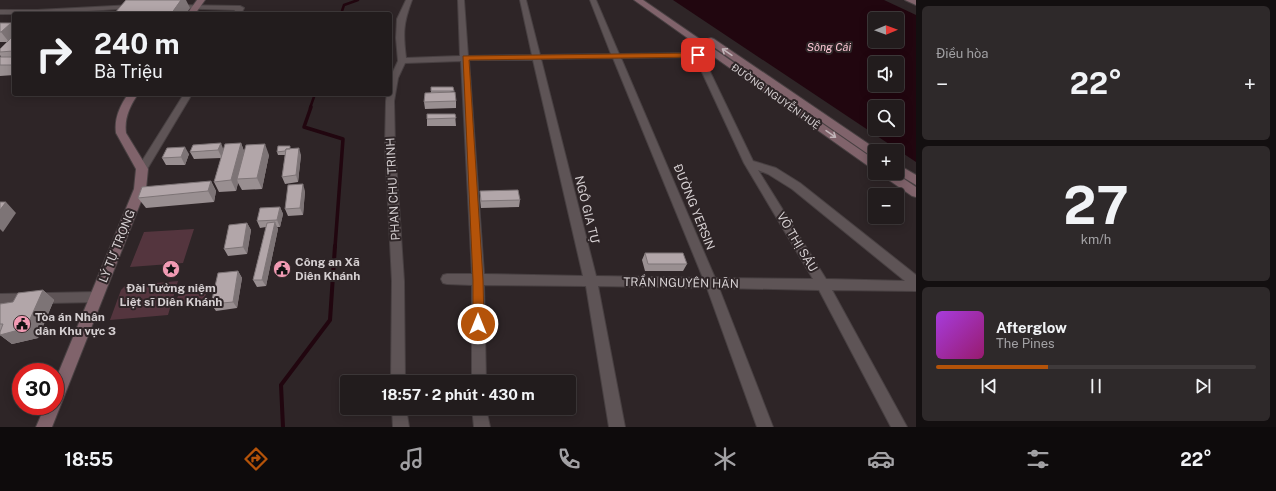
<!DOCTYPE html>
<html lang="vi">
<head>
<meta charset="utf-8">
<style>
  body { margin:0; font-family:"Public Sans",sans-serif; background:#2e292a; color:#f1f3f6; height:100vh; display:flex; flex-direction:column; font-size:15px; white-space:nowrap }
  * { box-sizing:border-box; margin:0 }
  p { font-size:13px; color:#a2a1a4 }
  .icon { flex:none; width:22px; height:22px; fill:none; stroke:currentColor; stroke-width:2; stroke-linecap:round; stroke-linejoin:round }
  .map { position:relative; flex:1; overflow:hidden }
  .details { display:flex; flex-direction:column; gap:6px; padding:6px; background:#130f10; width:360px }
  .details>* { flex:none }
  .guide { position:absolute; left:12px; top:12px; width:380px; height:84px; border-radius:4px; box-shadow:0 2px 10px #0003,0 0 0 1px #3f3a3b; background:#221c1d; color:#f1f3f6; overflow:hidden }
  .needle { width:26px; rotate:89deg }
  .fabs { position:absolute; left:868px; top:12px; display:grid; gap:8px }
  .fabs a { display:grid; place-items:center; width:36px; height:36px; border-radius:4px; background:#221c1d; box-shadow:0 2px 10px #0003,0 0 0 1px #3f3a3b; font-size:20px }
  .speed { position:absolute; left:12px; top:363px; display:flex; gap:8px; font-size:20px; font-weight:700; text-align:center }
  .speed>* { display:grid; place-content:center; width:52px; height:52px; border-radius:50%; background:#221c1d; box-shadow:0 2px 10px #0003,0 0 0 1px #3f3a3b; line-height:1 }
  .speed .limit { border:6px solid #d22; background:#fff; color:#111 }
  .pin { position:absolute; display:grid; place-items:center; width:34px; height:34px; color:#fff; margin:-17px; border-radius:8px; box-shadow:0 2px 6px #0006 }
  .me { position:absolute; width:44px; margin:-22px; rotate:0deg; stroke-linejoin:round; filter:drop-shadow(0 0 3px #0008) }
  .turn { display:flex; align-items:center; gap:14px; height:84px; padding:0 16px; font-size:18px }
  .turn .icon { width:52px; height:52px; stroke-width:2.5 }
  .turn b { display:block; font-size:28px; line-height:34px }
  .big { font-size:30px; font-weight:700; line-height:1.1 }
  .details .tile { flex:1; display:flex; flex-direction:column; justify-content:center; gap:6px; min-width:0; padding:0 14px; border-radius:6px; background:#2e292a }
  .details .dial { align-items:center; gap:0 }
  .dial b { font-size:52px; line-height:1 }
  .song { display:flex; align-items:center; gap:12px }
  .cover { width:48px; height:48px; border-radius:6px; background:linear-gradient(135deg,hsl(280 70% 55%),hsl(320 70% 35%)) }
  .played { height:4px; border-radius:2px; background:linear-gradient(90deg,#b45309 35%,#3f3a3b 35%) }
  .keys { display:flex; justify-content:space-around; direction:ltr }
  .heat { display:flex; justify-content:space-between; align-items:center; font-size:22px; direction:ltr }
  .trip { position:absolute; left:340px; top:375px; width:236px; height:40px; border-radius:4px; background:#221c1d; box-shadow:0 2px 10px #0003,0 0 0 1px #3f3a3b; font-weight:700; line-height:40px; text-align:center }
  .tab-bar { display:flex; height:64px; justify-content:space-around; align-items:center; background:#0e0b0c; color:#a2a1a4 }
  .tab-bar .icon { width:28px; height:28px }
  .tab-bar .active { color:#b45309 }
  .tab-bar b { font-size:18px; color:#f1f3f6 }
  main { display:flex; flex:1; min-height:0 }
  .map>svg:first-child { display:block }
  .green { fill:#54353e }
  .water { fill:#21060f; fill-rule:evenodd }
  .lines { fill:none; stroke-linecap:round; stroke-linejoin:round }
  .stream-far2 { stroke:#21060f; stroke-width:2.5 }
  .stream-far1 { stroke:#21060f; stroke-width:3.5 }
  .stream { stroke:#21060f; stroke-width:4 }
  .street-casing { stroke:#484042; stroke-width:2 }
  .secondary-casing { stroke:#484042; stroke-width:2 }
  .street { fill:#5e5456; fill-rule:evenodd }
  .secondary { fill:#80636b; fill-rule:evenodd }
  .wall { fill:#998f91 }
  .shaded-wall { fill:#7d7476 }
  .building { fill:#b2a6a9; stroke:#7d7476 }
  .oneway { stroke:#c0b4b8 }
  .route { fill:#b45309; stroke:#753606 }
  .labels { text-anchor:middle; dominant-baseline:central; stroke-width:4; stroke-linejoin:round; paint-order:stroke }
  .far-street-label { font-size:10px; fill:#d5cfd1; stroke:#2e2527 }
  .far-water-label { font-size:11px; font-style:italic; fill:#f9c4d2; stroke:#2e2527 }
  .street-label { font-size:12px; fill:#d5cfd1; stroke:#2e2527 }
  .poi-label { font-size:12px; font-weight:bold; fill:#d5cfd1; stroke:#2e2527; text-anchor:start }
</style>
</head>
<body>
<main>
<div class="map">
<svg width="916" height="427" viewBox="0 0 916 427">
  <rect width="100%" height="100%" fill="#2e2527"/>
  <path class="green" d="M194,229L183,263L130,267L144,232Z
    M178,281L168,315L110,320L121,290L125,286Z
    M179,294H206L202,304L174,305Z"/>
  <path class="water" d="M673,0H884L916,15V162ZM875,19H897V41H875ZM875,63H897V85H875ZM875,107H897V129H875Z"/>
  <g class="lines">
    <path class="stream-far2" d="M341,14L344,5L358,0
      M310,108L315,94"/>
    <path class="stream-far1" d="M311,107L304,127L343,139L335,247"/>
    <path class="stream" d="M283,427L281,385L330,320L335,246"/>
    <defs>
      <path id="street" d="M406,0H412C403,24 403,33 406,58L460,56L458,0H464L468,56L532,55L520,0H526L540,55L611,54L590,0H596L619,54L701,53L753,161L776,168L800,183L916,275V291L832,290L907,427H891L819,290L719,288L773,427H757L707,288L598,286L625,427H609L586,286L484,285L486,382H472V285L447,284L443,283L441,279L443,275L447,274H472L461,61L405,63L398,78L394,101L395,145L404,281L405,382H391L392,281L385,145L386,101L387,94H390V78L398,61L396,38L397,19ZM695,57L744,163L813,279L715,278L621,58ZM613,58L703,278L596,276L541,59ZM469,60H533L583,276L484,274ZM758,170L768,174L792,189L905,281L826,279Z
        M133,5L135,6V8L40,14H0V10H37Z
        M174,5L240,6L244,8L241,14H233L235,10L172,8V6Z
        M184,94H192L146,171H138L137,169Z
        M97,292L101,293L103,297L101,301L97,302L0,304V294Z
        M392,408H406L409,427H393Z
        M472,408H486L490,427H474Z"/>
      <path id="secondary" d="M197,0H205L195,14H187Z
        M634,0H643L875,160V169L871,168Z
        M905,0H916V5Z
        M711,38L714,39L879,151H875V157L871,156L708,43L707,41L708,39Z
        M128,94H138C130,106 124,118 126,133L148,169L146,189L52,427H36L45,406H55V381L134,189L136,169L116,133C114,118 120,106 128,94Z
        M897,164L916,175V185L896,173Z
        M881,173H895L916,187V197L912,196L883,176Z"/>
    </defs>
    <use href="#street" class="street-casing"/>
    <use href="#secondary" class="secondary-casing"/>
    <use href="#street" class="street"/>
    <use href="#secondary" class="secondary"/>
  </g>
  <path class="wall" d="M0,23H11L14,26V75L0,76V57H1L0,55V49L7,42H0Z
    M431,87L454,92L456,101V108L425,109L424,102L431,92Z
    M455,114L456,126H427V119Z
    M241,143L244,151L269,155L262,189L242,190L238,183L236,191L219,192L214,182L221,158L194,159L190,152L224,149Z
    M291,149L301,155L298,182L285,184L282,177L285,155H278L277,152Z
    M189,154L185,165H166L162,158Z
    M211,181L216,191L214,202L146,208L138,198Z
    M305,191L303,215L288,216L285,209Z
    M480,191L520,200L519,207L481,208L480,199Z
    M280,207L283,214L280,227H277L278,229L266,286L257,287L253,280L266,227L260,228L257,221Z
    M247,223L251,230L247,254L228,256L224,249Z
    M645,253L687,264L683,271H645L642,260Z
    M238,271L242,278L237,308L216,311L211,304Z
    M43,290L54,300L38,338L12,344L0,335V304L13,302Z"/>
  <path class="shaded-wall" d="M181,0H186L190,8L186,14H171Z
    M11,23L14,26V37L9,42L1,32Z
    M221,143L224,151L222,158L218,150Z
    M241,143L245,154L237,179L238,183L236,191L231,180Z
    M265,144L269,155L262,189L257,178Z
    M185,147L189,154L185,165L181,157Z
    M299,148L301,155L298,182L296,175Z
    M211,181L216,191L214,202L208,191Z
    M303,184L305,191L303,215L300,208Z
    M6,202L16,213L3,232L0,229V210Z
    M280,207L283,214L280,227L277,220Z
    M275,222L278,229L266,286L262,280Z
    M247,223L251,230L247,254L243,247Z
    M238,271L242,278L237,308L233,302Z
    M43,290L54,300L38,338L12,344L0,335Z"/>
  <path class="building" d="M126,0H181L171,14H114Z
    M0,23H11L1,32H0Z
    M14,35V50L13,51L0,52V49Z
    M0,57H14V65H0Z
    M431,87H453L454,91H431Z
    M455,92L456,101L424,102L425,93Z
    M427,114H455L456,118L427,119Z
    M221,143L218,150L190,152L193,145Z
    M241,143L231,180L214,182L225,144Z
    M265,144L257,178L237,179L246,145Z
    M278,146H290V149H286L285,151L277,152Z
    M185,147L181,157L162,158L167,148Z
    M299,148L296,175L282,177L286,149Z
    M211,181L208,191L138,198L142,187Z
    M303,184L300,208L285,209L288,185Z
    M518,190L520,200L481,201L480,191Z
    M0,202H6L0,210Z
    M280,207L277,220L257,221L260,208Z
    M275,222L262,280H253L267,223Z
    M247,223L243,247L224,249L229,225Z
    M645,253H683L687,264H648Z
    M238,271L233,302L211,304L218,273Z
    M43,290L26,328L0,335V332L3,324H0V304L13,302L18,293Z"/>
  <defs><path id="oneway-shaft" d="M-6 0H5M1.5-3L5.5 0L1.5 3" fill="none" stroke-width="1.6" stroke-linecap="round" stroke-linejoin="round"/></defs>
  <g class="oneway">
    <use href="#oneway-shaft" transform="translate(727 52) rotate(-146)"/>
    <use href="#oneway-shaft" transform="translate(831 134) rotate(35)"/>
  </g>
  <path class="route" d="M698,53L701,55L700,57L469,60L483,280L484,324L482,327L478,328L475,327L473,324V280L463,56Z"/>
  <defs>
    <symbol id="sight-disc" viewBox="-11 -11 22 22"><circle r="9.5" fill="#f19ab3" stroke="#2e2527"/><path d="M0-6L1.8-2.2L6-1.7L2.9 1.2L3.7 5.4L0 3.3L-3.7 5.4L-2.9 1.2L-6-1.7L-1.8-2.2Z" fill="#111"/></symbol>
    <symbol id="civic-disc" viewBox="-11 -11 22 22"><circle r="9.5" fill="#f19ab3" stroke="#2e2527"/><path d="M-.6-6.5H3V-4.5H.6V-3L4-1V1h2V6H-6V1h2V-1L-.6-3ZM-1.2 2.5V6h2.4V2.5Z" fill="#111"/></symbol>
  </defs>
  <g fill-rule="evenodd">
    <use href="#sight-disc" x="161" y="259" width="20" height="20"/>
    <use href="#civic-disc" x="272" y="259" width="20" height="20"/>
    <use href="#civic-disc" x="12" y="314" width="20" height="20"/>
  </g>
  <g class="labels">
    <g class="far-street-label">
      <text transform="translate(776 96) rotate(35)">ĐƯỜNG NGUYỄN HUỆ</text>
    </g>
    <g class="far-water-label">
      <text x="829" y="47">Sông Cái</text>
    </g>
    <g class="street-label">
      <text transform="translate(393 189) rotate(-93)">PHAN CHU TRINH</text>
      <text transform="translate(694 207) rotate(68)">ĐƯỜNG YERSIN</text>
      <text transform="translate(587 210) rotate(76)">NGÔ GIA TỰ</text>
      <text transform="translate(797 242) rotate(59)">VÕ THỊ SÁU</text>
      <text transform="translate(117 246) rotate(-68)">LÝ TỰ TRỌNG</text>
      <text transform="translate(681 283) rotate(1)">TRẦN NGUYÊN HÃN</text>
    </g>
    <g class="poi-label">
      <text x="295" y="262">Công an Xã<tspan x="295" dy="14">Diên Khánh</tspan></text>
      <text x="171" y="288" text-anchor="middle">Đài Tưởng niệm<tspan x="171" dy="14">Liệt sĩ Diên Khánh</tspan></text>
      <text x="35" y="317">Tòa án Nhân<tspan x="35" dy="14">dân Khu vực 3</tspan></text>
    </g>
  </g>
</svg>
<div class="fabs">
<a><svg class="needle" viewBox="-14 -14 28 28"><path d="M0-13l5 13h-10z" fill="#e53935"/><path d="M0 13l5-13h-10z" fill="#a2a1a4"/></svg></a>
<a><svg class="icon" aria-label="sound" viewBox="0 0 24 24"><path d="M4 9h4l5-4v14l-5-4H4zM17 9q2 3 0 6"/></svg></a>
<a><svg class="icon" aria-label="search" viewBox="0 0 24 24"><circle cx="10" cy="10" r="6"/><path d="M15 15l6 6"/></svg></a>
<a>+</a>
<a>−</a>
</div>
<div class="speed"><div class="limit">30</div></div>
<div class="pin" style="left:698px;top:55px;background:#d93025"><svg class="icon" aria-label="arrive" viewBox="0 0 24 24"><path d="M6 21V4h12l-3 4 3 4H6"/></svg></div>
<svg class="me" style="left:478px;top:324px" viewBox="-20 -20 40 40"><circle r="17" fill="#b45309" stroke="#fff" stroke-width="3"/><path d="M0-11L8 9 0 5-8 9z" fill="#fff"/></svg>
<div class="trip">18:57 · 2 phút · 430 m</div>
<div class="guide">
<div class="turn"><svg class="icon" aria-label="right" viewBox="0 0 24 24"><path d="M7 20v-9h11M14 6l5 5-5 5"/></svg><div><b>240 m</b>Bà Triệu</div></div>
</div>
</div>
<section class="details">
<div class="tile"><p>Điều hòa</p>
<div class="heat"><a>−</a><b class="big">22°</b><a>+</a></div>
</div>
<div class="tile dial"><b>27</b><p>km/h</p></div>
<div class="tile">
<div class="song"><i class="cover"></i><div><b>Afterglow</b><p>The Pines</p></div></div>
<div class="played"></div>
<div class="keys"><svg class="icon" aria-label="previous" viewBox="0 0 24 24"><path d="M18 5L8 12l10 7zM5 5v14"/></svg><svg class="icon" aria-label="pause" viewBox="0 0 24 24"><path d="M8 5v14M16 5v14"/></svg><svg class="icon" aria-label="next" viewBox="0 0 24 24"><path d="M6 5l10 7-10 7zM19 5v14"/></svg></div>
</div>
</section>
</main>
<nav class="tab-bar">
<b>18:55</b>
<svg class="icon active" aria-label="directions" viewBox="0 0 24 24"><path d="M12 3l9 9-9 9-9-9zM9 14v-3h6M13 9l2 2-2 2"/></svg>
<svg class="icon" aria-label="music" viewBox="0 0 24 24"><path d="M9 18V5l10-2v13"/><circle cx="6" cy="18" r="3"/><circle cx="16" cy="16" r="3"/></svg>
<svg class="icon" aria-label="phone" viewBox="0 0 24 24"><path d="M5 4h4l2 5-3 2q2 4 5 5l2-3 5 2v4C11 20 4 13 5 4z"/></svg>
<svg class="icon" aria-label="climate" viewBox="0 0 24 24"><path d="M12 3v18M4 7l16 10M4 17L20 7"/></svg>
<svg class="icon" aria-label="car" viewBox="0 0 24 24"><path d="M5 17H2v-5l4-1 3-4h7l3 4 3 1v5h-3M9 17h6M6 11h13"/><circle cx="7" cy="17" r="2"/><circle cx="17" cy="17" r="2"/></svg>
<svg class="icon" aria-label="filters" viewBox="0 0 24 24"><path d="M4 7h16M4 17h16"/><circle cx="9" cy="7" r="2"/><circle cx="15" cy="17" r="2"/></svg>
<b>22°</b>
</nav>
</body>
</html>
